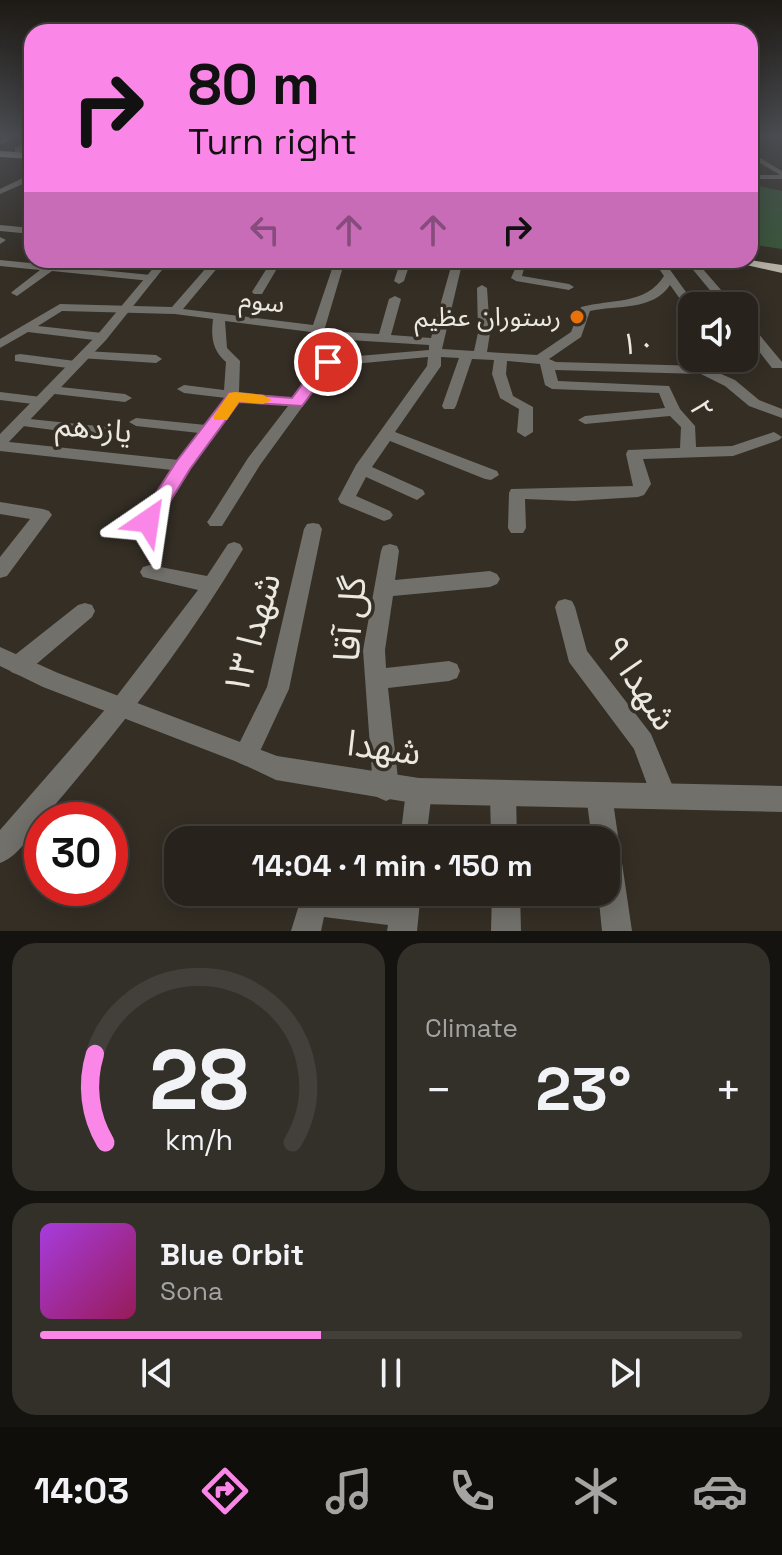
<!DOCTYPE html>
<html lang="en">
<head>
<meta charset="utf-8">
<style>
  body { margin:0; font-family:"Space Grotesk","Noto Sans Arabic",sans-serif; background:#332f29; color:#f1f3f6; height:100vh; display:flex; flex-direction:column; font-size:30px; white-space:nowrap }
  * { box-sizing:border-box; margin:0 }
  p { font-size:26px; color:#a4a4a3 }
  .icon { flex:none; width:44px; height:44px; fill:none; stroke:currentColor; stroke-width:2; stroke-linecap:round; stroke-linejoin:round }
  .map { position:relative; height:931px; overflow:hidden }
  .details { display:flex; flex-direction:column; gap:12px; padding:12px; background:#15130f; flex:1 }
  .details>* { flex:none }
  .hud { position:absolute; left:24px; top:24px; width:734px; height:244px; border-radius:24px; box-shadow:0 4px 20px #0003,0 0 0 2px #433f3b; background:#fa87e7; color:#111; overflow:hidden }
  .tools { position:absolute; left:678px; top:292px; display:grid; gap:16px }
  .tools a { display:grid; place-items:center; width:80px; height:80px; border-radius:16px; background:#27221c; box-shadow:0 4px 20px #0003,0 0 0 2px #433f3b; font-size:40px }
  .speed { position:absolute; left:24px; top:802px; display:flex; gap:16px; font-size:40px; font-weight:700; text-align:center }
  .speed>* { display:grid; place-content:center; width:104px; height:104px; border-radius:50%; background:#27221c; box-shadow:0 4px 20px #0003,0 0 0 2px #433f3b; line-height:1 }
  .speed .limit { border:12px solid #d22; background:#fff; color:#111 }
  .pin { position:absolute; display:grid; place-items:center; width:68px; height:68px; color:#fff; margin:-34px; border:4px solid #fff; border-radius:50%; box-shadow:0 2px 8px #0007 }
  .me { position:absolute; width:88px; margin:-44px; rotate:32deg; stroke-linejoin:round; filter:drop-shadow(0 0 6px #0008) }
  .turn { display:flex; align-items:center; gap:28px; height:168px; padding:0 32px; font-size:36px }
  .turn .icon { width:104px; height:104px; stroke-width:2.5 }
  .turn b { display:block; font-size:56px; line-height:68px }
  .lanes { display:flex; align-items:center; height:76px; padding:0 32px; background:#0003; justify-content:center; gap:40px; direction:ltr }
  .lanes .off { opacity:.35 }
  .big { font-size:60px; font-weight:700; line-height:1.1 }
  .details .card { flex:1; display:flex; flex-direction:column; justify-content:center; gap:12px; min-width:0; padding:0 28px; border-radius:24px; background:#332f29 }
  .details .dial { align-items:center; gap:0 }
  .dial svg { height:208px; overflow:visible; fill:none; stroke:#433f3b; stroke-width:7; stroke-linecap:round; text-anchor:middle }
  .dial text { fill:#f1f3f6; stroke:none }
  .song { display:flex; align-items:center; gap:24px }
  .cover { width:96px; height:96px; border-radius:12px; background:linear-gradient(135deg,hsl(280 70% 55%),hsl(330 70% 35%)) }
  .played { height:8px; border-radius:4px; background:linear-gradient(90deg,#fa87e7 40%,#433f3b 40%) }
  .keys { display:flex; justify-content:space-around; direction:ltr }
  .heat { display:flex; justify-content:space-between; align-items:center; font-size:44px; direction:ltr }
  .details .tiles { flex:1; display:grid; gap:12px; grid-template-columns:1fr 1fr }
  .card:last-child { grid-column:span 2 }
  .trip { position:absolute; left:164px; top:826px; width:456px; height:80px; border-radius:24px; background:#27221c; box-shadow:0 4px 20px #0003,0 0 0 2px #433f3b; font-weight:700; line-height:80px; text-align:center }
  .menu { display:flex; height:128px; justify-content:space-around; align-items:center; background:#100e0b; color:#a4a4a3 }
  .menu .icon { width:56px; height:56px }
  .menu .on { color:#fa87e7 }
  .menu b { font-size:36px; color:#f1f3f6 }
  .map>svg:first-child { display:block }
  .green { fill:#375638 }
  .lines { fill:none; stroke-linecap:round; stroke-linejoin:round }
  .minor { fill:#72706b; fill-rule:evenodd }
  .tertiary { fill:#72706b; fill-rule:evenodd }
  .primary { fill:#b5b0a6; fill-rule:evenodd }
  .route { fill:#fa87e7; stroke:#a25896; stroke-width:2 }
  .slow { fill:#f59e0b }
  .food-dot { fill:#e8710a; stroke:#342e25; stroke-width:3 }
  .labels { text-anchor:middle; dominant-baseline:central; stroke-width:7; stroke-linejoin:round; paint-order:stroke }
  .far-street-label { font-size:26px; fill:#ebe8e2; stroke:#342e25 }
  .far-poi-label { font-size:26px; fill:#ebe8e2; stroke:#342e25; text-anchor:end }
  .street-label { font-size:30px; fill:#ebe8e2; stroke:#342e25 }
  .near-street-label { font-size:36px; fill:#ebe8e2; stroke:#342e25 }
</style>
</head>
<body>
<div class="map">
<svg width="782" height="931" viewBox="0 0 782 931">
  <rect width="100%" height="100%" fill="#342e25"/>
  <path class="green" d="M750,184L782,191V249L750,244Z"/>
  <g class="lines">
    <path class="minor" d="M6,137H14L0,145V140Z
      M32,139V144L21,152H15V148Z
      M762,159L765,163L750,164V160Z
      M29,175H32V180L0,194V189Z
      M750,175H782V179H750Z
      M0,225L32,228V234L0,231Z
      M0,237L6,240L0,244Z
      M0,260L151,275L156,278L151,281L52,271L17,296L11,293L13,291L40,270L0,266Z
      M213,260H224L183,309L313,325L335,260H345L324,331L379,334L389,299L395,296L401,299L391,335L431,338L452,263L444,260H481L525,265L522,276L569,284L574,287L569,290L516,281L511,278L515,269L462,264L442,349L474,351L478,333L477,288L482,285L487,288L490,333L487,352L537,355L571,332L581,307C611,299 646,305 664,276L653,260H663L696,306H692V311L688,310L670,285C653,311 617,305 590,311L581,337L549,359L556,362L703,366L735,380L759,400L782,409V418L749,406L725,386L701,374L555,370L558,381L669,386L680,409L695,426L696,447L732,446L774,432L782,437L779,440L733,456L643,459L651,484L644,495L638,497L574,501L525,499L526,528L523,533H511L508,528L509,493L511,489L633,486L626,454L628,450L680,448L681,427L670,416L585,424L578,420L585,416L665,408L659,393L552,389L545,385L540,364L507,361L506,374L513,396L533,407V432L525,437L517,432L519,409L500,398L492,374L494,360L472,359L456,406L454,409H444L442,406L459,358L441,357V366L395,432L497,471L499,475L491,480L485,479L390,441L372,467L423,490L425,494L417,500L366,477L356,496L390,511L393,515L390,519L384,521L340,503L338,499L356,465L427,366L428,357L332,366L260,465L222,526H210L207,522L210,518L248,458L288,406L239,400L189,469L154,525H142L139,521L172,470L0,451V441L179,460L199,433L136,426L129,422L136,418L206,425L226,398L184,393L177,389L184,385L224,390L226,362C212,350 211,337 213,319L175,314L62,311L38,326L102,333L108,337L102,341L28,332L0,348V339L60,304L172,307ZM225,321L311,332L313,337L317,338L429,345V350L323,359L294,398L239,392L240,361L227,348Z
      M272,260H282L262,294H254L252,292Z
      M401,260H411L404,281L399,284L394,281Z
      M685,260H695L735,306H723Z
      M744,320L748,321L782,362V368H772L744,332Z
      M85,351L156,355L162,359L156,363L80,358V352Z
      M20,354L75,361L82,365L75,369L15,361V355Z
      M51,386L125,394L132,398L125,402L46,393L44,390Z
      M0,392L41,397L48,401L41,405L0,400Z
      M20,418L107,427L115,432L107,437L15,425L13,422Z
      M0,502L43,509L49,511L52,515L7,576L0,578V557L30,519L0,514Z
      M313,523L319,524L322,529L289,689L255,762L246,766L237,762L234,754L267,687L304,529L307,524Z
      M234,542L240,544L243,549L240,554C184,648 114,736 42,820C30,835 19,856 0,863V830L116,697L198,590L143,577L140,572L143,567L150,565L207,576L228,544Z
      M390,544L397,546L399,551L395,580L490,571L497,574L500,579L497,584L490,587L393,596L385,650L386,668L449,661L457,664L460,671L457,678L449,681L388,688L399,788L395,797L386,801L377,797L373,788L363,650L381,551L383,546Z
      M565,599L572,601L575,607L587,651L651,734L676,794L672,803L663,807L654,803L634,749L569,662L555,607L558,601Z
      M85,603L92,605L95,611L92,617L27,672L19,675L11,672L8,665L11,658L78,605Z
      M419,778L428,782L432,791L426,840H400L406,791L410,782Z
      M503,780L512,784L516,793L517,840H491L490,793L494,784Z
      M599,782L608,786L612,795L632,931H602L598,892H606V840H592L586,795L590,786Z
      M303,892H353L392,897L393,892H421L417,931H387L388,925L324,917L321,931H291Z
      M492,892H520L521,931H491Z"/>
    <path class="tertiary" d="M750,152L782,171V176L750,157Z
      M160,260H170L106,340L5,446L0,448V434L98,334Z
      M0,647L58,673L277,756L419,778L782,786V812L419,804L276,780L240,763L43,687L0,666Z"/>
    <path class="primary" d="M0,151L32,153V159L0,157Z
      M724,260H750L782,265V273Z"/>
  </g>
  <linearGradient id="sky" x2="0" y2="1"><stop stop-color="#1d1914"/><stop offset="0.51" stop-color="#4a4c51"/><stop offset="1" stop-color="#4a4c51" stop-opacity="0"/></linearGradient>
  <rect width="782" height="267" fill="url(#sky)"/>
  <path class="route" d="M328,357L335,362L302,406L239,402L190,469L155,526H141L138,521L176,462L229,393L292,398L322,358Z"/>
  <path class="slow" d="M235,392L263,395L272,400L263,404L239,402L227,420H215L213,417L229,393Z"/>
  <circle class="food-dot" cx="577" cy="317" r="8"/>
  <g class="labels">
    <g class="far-street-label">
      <text transform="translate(262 301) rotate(6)">سوم</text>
    </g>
    <g class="far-poi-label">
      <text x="561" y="317">رستوران عظیم</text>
    </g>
    <g class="street-label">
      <text x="638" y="343">۱۰</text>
      <text transform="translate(702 409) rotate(65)">۲</text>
      <text transform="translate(94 428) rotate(6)">یازدهم</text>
    </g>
    <g class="near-street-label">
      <text transform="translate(350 619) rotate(-85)">گل آقا</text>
      <text transform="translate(252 634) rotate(-74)">شهدا ۱۳</text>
      <text transform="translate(640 683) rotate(57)">شهدا ۹</text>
      <text transform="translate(384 748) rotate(8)">شهدا</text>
    </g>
  </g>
</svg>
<div class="tools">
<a><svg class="icon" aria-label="sound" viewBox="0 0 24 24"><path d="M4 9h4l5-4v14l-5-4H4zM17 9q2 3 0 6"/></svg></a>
</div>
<div class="speed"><div class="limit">30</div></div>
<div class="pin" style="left:328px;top:362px;background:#d93025"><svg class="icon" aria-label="arrive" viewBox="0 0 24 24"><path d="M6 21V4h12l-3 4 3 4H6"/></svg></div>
<svg class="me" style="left:148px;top:521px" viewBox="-20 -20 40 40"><path d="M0-17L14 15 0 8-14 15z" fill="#fa87e7" stroke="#fff" stroke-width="4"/></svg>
<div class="trip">14:04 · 1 min · 150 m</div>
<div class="hud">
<div class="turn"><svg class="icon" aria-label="right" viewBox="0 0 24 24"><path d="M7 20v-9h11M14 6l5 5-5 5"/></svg><div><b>80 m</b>Turn right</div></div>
<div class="lanes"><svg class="icon off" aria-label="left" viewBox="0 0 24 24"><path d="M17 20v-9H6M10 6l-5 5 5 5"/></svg><svg class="icon off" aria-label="ahead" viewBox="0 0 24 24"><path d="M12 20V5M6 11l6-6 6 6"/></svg><svg class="icon off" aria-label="ahead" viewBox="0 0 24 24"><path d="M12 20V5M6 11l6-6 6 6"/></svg><svg class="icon" aria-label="right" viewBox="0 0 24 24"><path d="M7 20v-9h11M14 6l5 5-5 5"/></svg></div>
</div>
</div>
<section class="details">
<div class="tiles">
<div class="card dial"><svg viewBox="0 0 100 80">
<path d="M14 69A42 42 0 1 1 86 69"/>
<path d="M14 69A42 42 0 0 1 10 35" stroke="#fa87e7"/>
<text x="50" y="56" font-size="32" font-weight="700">28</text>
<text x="50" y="72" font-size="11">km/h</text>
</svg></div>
<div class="card"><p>Climate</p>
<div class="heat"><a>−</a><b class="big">23°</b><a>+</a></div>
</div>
<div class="card">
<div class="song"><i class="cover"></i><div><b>Blue Orbit</b><p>Sona</p></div></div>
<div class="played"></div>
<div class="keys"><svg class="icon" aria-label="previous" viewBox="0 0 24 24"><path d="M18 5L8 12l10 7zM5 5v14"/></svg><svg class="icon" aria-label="pause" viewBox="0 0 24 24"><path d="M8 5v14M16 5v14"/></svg><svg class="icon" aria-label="next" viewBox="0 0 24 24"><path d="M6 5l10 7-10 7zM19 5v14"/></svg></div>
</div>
</div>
</section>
<nav class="menu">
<b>14:03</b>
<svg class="icon on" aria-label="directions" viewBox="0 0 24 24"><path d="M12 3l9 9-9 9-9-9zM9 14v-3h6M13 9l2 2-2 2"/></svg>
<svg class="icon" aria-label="music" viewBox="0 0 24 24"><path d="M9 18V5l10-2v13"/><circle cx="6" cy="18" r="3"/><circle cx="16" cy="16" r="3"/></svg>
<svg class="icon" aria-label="phone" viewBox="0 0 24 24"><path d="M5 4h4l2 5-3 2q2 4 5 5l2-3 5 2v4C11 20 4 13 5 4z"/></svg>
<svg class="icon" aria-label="climate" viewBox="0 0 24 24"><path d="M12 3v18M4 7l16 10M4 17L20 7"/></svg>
<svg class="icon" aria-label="car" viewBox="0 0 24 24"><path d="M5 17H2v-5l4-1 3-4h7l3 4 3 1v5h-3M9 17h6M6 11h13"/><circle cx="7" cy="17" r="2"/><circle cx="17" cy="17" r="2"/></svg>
</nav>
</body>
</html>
